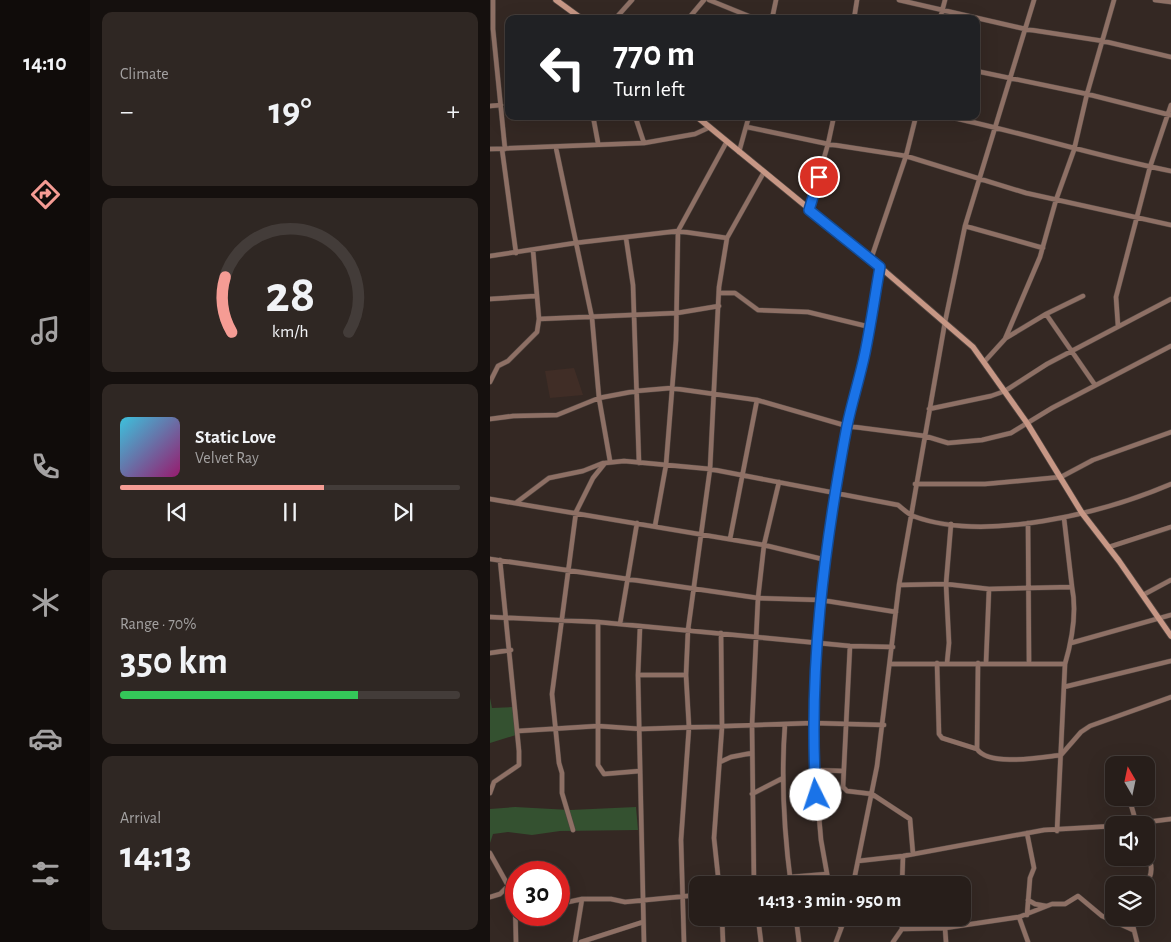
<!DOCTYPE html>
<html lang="en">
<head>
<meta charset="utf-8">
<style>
  body { margin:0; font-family:"Alegreya Sans",sans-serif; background:#2f2723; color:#f1f3f6; height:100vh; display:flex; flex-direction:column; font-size:19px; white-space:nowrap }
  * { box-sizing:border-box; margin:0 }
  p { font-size:16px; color:#a4a2a2 }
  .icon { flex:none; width:28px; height:28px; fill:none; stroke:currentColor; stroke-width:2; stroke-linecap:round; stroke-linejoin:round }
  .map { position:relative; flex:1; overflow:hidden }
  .details { display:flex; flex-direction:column; gap:12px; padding:12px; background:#15100e; width:400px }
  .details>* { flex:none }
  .top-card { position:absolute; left:15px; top:15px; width:475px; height:105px; border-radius:10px; box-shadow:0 5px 20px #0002,0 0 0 1px #433c39; background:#202124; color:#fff; overflow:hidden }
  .needle { width:32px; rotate:351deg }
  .buttons { position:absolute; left:615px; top:756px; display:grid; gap:10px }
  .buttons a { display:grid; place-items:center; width:50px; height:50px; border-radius:10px; background:#271e1a; box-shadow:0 5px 20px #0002,0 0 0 1px #433c39; font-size:25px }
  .speed { position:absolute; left:15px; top:861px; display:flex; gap:10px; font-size:25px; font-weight:700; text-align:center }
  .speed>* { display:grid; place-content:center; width:65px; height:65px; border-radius:50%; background:#271e1a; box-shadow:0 5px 20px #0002,0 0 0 1px #433c39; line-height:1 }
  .speed .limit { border:8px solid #d22; background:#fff; color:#111 }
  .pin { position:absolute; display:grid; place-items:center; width:42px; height:42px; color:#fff; margin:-21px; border:2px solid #fff; border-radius:50%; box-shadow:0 1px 5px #0007 }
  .me { position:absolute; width:55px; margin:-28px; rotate:356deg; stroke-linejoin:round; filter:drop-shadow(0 0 4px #0008) }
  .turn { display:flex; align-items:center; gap:18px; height:105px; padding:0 25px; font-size:22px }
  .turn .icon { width:65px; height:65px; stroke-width:2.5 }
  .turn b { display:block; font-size:35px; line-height:42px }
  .big { font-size:38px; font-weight:600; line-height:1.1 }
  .details .tile { flex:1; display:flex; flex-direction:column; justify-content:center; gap:8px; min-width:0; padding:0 18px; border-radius:10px; background:#2f2723 }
  .details .dial { align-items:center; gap:0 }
  .dial svg { height:130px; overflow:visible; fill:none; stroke:#433c39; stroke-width:7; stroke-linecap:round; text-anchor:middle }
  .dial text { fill:#f1f3f6; stroke:none }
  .song { display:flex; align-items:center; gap:15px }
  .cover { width:60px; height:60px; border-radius:8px; background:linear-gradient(135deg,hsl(190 70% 55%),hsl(320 70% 35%)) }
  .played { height:5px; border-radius:2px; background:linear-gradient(90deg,#f59c94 60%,#433c39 60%) }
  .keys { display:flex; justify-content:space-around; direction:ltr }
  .heat { display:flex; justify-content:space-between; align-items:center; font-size:28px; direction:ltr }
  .charge { height:8px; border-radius:4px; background:linear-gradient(90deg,#34c759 70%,#433c39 0) }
  .trip { position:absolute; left:199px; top:876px; width:282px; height:50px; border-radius:10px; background:#271e1a; box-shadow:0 5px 20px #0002,0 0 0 1px #433c39; font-weight:600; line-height:50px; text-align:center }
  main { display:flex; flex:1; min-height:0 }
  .tabs { display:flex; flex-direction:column; width:90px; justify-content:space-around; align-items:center; background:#100c0a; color:#a4a2a2 }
  .tabs .icon { width:35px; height:35px }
  .tabs .on { color:#f59c94 }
  .tabs b { font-size:22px; color:#f1f3f6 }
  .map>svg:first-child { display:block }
  .built { fill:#402d26 }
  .green { fill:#345130 }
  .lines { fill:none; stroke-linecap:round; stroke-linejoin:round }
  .street-casing { stroke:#504540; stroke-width:5.5 }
  .secondary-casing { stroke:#504540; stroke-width:7 }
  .street { stroke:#8e7065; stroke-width:4.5 }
  .secondary { stroke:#c79785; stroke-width:5.5 }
  .route-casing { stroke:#114b97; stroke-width:12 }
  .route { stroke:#1a73e8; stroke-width:9 }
</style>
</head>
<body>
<main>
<nav class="tabs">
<b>14:10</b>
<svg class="icon on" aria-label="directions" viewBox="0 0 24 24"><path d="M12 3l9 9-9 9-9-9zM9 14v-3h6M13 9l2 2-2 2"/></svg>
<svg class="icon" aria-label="music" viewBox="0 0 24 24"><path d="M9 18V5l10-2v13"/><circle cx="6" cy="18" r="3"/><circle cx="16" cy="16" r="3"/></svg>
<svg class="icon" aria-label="phone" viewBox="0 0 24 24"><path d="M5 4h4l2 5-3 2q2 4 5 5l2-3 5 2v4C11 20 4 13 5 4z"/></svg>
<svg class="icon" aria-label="climate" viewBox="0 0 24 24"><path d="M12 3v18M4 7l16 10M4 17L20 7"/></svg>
<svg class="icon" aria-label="car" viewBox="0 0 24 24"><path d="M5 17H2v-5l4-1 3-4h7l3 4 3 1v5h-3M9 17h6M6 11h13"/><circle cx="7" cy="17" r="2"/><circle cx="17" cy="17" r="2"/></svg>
<svg class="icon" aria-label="filters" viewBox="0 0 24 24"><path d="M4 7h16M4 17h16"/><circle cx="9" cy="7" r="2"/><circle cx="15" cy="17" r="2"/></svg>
</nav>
<section class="details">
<div class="tile"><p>Climate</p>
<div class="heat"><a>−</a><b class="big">19°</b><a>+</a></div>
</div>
<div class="tile dial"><svg viewBox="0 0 100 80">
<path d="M14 69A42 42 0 1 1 86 69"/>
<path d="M14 69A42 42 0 0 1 10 35" stroke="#f59c94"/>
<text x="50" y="56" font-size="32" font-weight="700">28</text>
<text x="50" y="72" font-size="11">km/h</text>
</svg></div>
<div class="tile">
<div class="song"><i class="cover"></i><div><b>Static Love</b><p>Velvet Ray</p></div></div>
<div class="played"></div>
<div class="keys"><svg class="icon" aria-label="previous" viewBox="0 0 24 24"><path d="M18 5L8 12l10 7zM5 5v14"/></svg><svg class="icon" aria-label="pause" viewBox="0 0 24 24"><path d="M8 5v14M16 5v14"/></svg><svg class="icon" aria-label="next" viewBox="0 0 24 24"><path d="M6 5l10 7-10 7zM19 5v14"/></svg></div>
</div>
<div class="tile"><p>Range · 70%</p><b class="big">350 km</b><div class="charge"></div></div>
<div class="tile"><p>Arrival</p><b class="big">14:13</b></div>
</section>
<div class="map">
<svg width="681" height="942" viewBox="0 0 681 942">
  <rect width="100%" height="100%" fill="#342823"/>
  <path class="built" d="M84,368L93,395L60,398L55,371Z"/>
  <path class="green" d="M0,698L2,708L23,707L26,735L0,743Z
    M25,807L80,810L146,807L148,830L70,831L42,835L18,832L3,834L0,843V809Z"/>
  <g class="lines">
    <defs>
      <path id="street" d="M3,0V29L15,149
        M219,0L266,19
        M409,0L535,29L613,41L681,57
        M665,0L681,2
        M125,19L142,0
        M198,19L214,0
        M282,19L286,0
        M364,19L367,0
        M450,19L455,0
        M486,71L597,94L680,115
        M0,106L11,105
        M103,116L108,143
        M145,116L154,143
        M455,116C531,132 605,156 681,171
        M257,127L338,144L416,156L536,193L681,225
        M66,148L102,318L109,398L120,461
        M0,149L154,143L205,134L218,128
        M12,149L26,253
        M249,152L259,116
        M319,210L338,144L344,116
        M475,226L553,248
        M136,238L143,285L149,463
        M0,256L85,243L188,231L237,238
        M381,259L416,156L426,116
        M229,293H245L268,310L318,312L380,327
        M0,299L45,296
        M556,314L605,385
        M49,319L187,313L229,306
        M628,326L626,297L660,167L681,105
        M516,338L556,314L593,296
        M495,361L515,339L550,257L566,200L584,150L597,94L624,0
        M0,382L8,366L18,361L47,332L49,319L43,250
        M439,409L501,396L515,391L557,364L681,299
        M0,419L23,416L67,415L109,398L146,391L181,388L267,400L357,426L435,436L458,443L492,440L521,433L562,408L681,346
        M425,484H495L571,477L603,460L681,432
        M0,499L274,545L336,560
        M27,502L59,478L93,471L113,463
        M574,518L582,587
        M538,523L539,662
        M165,526L176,465L186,340L188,231L236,143
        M240,539L267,400
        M619,547L681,527
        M0,559L268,598L331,600L406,612
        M409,585L456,584L499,589L582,587C587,612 582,640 575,664
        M653,595L681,580
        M0,617L108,622L360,646L403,647
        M108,622V765L114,774L150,771
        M130,624L147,523
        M150,627L148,675L154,942
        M581,643L681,615
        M360,646L353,787L357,791L382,794L420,819L423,854
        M0,653L21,650
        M447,663L449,734L452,738L487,749
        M457,663L459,643L456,584L461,524
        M488,663L487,749C499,767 552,757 571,755L591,732L600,726L681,697
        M496,663L499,589
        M401,664H575L567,831
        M148,675H196
        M574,687L681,661
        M295,724C291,777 294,832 301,885
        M28,731L108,726L151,729L323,723L394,725
        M230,762L241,757L262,753
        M325,770L353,771
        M0,793L4,782L29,765V751L10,560
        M262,794L293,778
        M639,798L644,815L643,825
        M633,825L681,819
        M83,830L72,793V773L69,763L62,694L86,512L103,478L115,463L134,461L220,469L408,505C412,508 418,514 423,516C495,543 613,513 681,484
        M0,853L25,898L26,942
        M368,861L413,856L554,830L624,826
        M229,885L224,838L232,727L231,633
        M252,885L300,877L337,874
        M264,885L262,725L268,598L274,545L289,482
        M339,885L331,840L325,770L323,723L326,642L336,560L357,426L375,354L390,267
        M363,885L387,766L409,585L455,322L475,226L544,0
        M412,885L413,856
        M655,885C663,875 663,864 656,853
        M0,897L10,894L19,885
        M538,900L545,904L556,906
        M69,904L92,899H121L135,902L208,895
        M537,915L540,878L544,868L537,833
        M529,917L538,942
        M232,918L233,942
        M268,918L271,942
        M306,918L309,942
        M347,918L351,928
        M412,918V929L455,928L529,917L562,904H575L588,896L612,916L643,930
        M641,918L647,942
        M455,928L456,942
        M85,942L92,899
        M91,942L153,922
        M194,942L191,840L199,727L196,675L198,630L220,469L229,287L237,238L274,172
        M346,942L355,918
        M403,942L412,929"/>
      <path id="secondary" d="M66,0L92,19
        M206,116L390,267L483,347L537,423L592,513L629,561L681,636"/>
    </defs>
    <use href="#street" class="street-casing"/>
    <use href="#secondary" class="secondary-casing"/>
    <use href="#street" class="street"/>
    <use href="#secondary" class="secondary"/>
  </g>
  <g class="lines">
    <defs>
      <path id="route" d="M326,795C318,671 334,548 357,426C362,402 370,377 375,353C381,324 385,295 390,267L319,210L329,177"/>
    </defs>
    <use href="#route" class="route-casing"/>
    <use href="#route" class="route"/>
  </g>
</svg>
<div class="buttons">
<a><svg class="needle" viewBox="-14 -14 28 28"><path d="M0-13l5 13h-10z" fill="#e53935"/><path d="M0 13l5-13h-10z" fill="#a4a2a2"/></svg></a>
<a><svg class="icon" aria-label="sound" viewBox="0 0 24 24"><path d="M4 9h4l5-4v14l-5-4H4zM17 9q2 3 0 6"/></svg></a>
<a><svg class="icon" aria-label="layers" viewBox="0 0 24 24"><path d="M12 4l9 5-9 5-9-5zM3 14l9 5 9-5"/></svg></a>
</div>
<div class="speed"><div class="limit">30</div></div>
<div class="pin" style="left:329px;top:177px;background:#d93025"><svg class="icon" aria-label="arrive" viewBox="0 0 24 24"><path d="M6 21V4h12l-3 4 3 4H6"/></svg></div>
<svg class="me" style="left:326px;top:795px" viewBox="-20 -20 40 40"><circle r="19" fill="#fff"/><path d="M0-13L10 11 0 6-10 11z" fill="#1a73e8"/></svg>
<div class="trip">14:13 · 3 min · 950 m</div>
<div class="top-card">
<div class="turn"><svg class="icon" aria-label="left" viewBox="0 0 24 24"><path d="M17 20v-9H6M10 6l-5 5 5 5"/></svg><div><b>770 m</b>Turn left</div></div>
</div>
</div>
</main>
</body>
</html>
